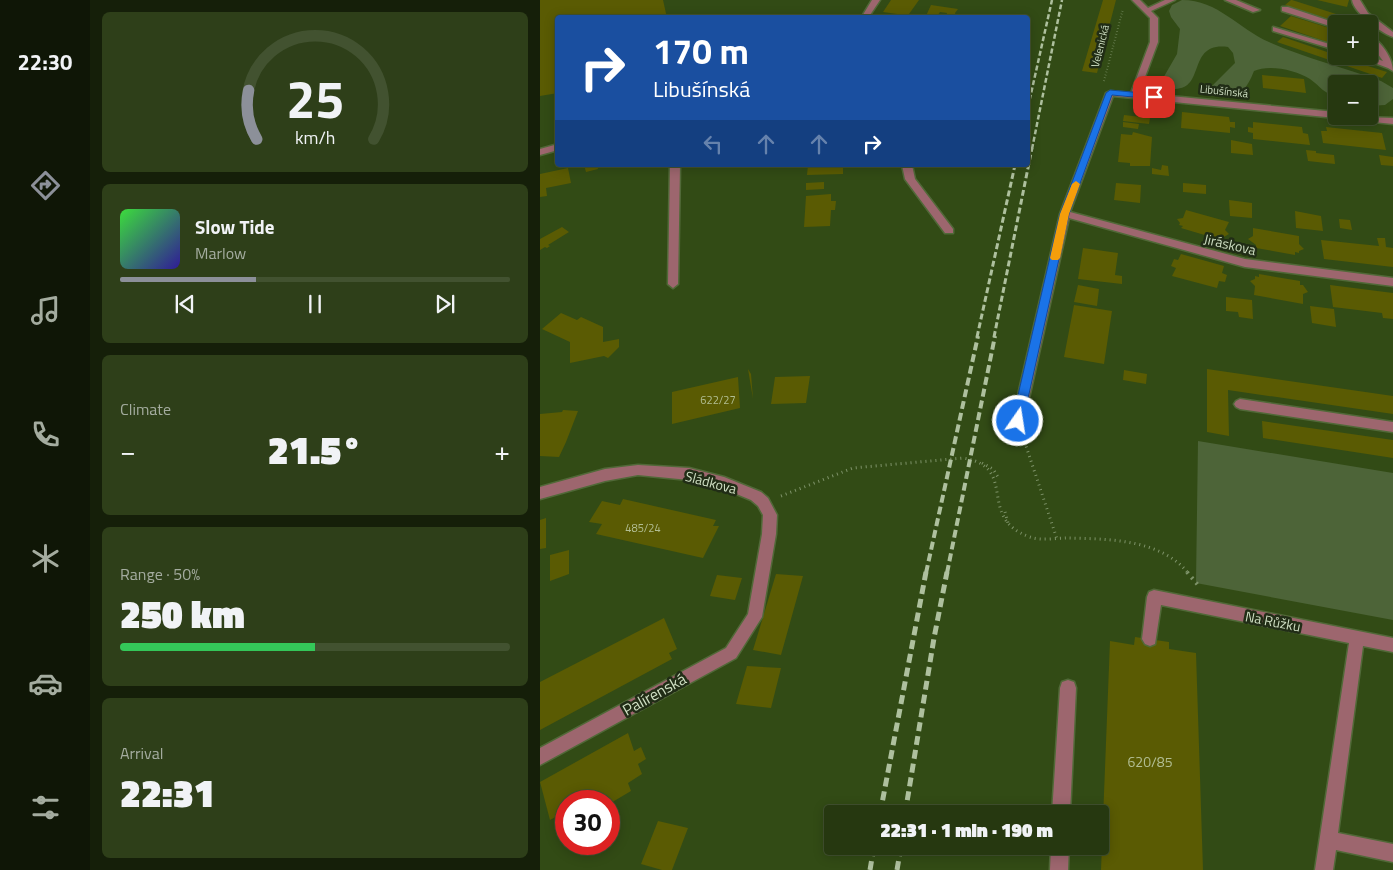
<!DOCTYPE html>
<html lang="en">
<head>
<meta charset="utf-8">
<style>
  body { margin:0; font-family:"Titillium Web",sans-serif; background:#2e3f19; color:#f1f3f6; height:100vh; display:flex; flex-direction:column; font-size:19px; white-space:nowrap }
  * { box-sizing:border-box; margin:0 }
  p { font-size:16px; color:#a4ac9f }
  .icon { flex:none; width:28px; height:28px; fill:none; stroke:currentColor; stroke-width:2; stroke-linecap:round; stroke-linejoin:round }
  .map { position:relative; flex:1; overflow:hidden }
  .sheet { display:flex; flex-direction:column; gap:12px; padding:12px; background:#151f09; width:450px }
  .sheet>* { flex:none }
  .hud { position:absolute; left:15px; top:15px; width:475px; height:152px; border-radius:5px; box-shadow:0 2px 12px #0003,0 0 0 1px #425230; background:#1a4fa0; color:#fff; overflow:hidden }
  .tools { position:absolute; left:788px; top:15px; display:grid; gap:10px }
  .tools a { display:grid; place-items:center; width:50px; height:50px; border-radius:5px; background:#263810; box-shadow:0 2px 12px #0003,0 0 0 1px #425230; font-size:25px }
  .speed { position:absolute; left:15px; top:790px; display:flex; gap:10px; font-size:25px; font-weight:700; text-align:center }
  .speed>* { display:grid; place-content:center; width:65px; height:65px; border-radius:50%; background:#263810; box-shadow:0 2px 12px #0003,0 0 0 1px #425230; line-height:1 }
  .speed .limit { border:8px solid #d22; background:#fff; color:#111 }
  .pin { position:absolute; display:grid; place-items:center; width:42px; height:42px; color:#fff; margin:-21px; border-radius:10px; box-shadow:0 2px 8px #0006 }
  .me { position:absolute; width:55px; margin:-28px; rotate:13deg; stroke-linejoin:round; filter:drop-shadow(0 0 4px #0008) }
  .turn { display:flex; align-items:center; gap:18px; height:105px; padding:0 15px; font-size:22px }
  .turn .icon { width:65px; height:65px; stroke-width:2.5 }
  .turn b { display:block; font-size:35px; line-height:42px }
  .lanes { display:flex; align-items:center; height:48px; padding:0 15px; background:#0003; justify-content:center; gap:25px; direction:ltr }
  .lanes .off { opacity:.35 }
  .big { font-size:38px; font-weight:800; line-height:1.1 }
  .sheet .card { flex:1; display:flex; flex-direction:column; justify-content:center; gap:8px; min-width:0; padding:0 18px; border-radius:8px; background:#2e3f19 }
  .sheet .dial { align-items:center; gap:0 }
  .dial svg { height:130px; overflow:visible; fill:none; stroke:#425230; stroke-width:7; stroke-linecap:round; text-anchor:middle }
  .dial text { fill:#f1f3f6; stroke:none }
  .song { display:flex; align-items:center; gap:15px }
  .cover { width:60px; height:60px; border-radius:8px; background:linear-gradient(135deg,hsl(120 70% 55%),hsl(250 70% 35%)) }
  .played { height:5px; border-radius:2px; background:linear-gradient(90deg,#8c9099 35%,#425230 35%) }
  .keys { display:flex; justify-content:space-around; direction:ltr }
  .heat { display:flex; justify-content:space-between; align-items:center; font-size:28px; direction:ltr }
  .charge { height:8px; border-radius:4px; background:linear-gradient(90deg,#34c759 50%,#425230 0) }
  .trip { position:absolute; left:284px; top:805px; width:285px; height:50px; border-radius:5px; background:#263810; box-shadow:0 2px 12px #0003,0 0 0 1px #425230; font-weight:800; line-height:50px; text-align:center }
  main { display:flex; flex:1; min-height:0 }
  .dock { display:flex; flex-direction:column; width:90px; justify-content:space-around; align-items:center; background:#0f1606; color:#a4ac9f }
  .dock .icon { width:35px; height:35px }
  .dock .active { color:#8c9099 }
  .dock b { font-size:22px; color:#f1f3f6 }
  .map>svg:first-child { display:block }
  .green { fill:#4d6438 }
  .building { fill:#5a5b03 }
  .lines { fill:none; stroke-linecap:round; stroke-linejoin:round }
  .minor-casing { stroke:#516938; stroke-width:3 }
  .path-far2 { stroke:#7e9369; stroke-width:2; stroke-dasharray:0.5 2.5; stroke-linecap:butt }
  .path-far1 { stroke:#7e9369; stroke-width:3; stroke-dasharray:1 4; stroke-linecap:butt }
  .path { stroke:#7e9369; stroke-width:4; stroke-dasharray:2 5; stroke-linecap:butt }
  .minor { fill:#9d666e; fill-rule:evenodd }
  .rail-far3 { stroke:#aec09e; stroke-width:2.5; stroke-dasharray:5 2.5; stroke-linecap:butt }
  .rail-far2 { stroke:#aec09e; stroke-width:3; stroke-dasharray:6 3; stroke-linecap:butt }
  .rail-far1 { stroke:#aec09e; stroke-width:4; stroke-dasharray:8 4; stroke-linecap:butt }
  .rail { stroke:#aec09e; stroke-width:5; stroke-dasharray:9 5; stroke-linecap:butt }
  .route { fill:#1a73e8; stroke:#114b97 }
  .slow { fill:#f59e0b }
  .labels { text-anchor:middle; dominant-baseline:central; stroke-width:5; stroke-linejoin:round; paint-order:stroke }
  .far-street-label { font-size:11px; fill:#cfdfc3; stroke:#212d16 }
  .number-label { font-size:11px; fill:#b2be93 }
  .street-label { font-size:14px; fill:#cfdfc3; stroke:#212d16 }
  .near-number-label { font-size:14px; fill:#b2be93 }
  .near-street-label { font-size:16px; fill:#cfdfc3; stroke:#212d16 }
</style>
</head>
<body>
<main>
<nav class="dock">
<b>22:30</b>
<svg class="icon active" aria-label="directions" viewBox="0 0 24 24"><path d="M12 3l9 9-9 9-9-9zM9 14v-3h6M13 9l2 2-2 2"/></svg>
<svg class="icon" aria-label="music" viewBox="0 0 24 24"><path d="M9 18V5l10-2v13"/><circle cx="6" cy="18" r="3"/><circle cx="16" cy="16" r="3"/></svg>
<svg class="icon" aria-label="phone" viewBox="0 0 24 24"><path d="M5 4h4l2 5-3 2q2 4 5 5l2-3 5 2v4C11 20 4 13 5 4z"/></svg>
<svg class="icon" aria-label="climate" viewBox="0 0 24 24"><path d="M12 3v18M4 7l16 10M4 17L20 7"/></svg>
<svg class="icon" aria-label="car" viewBox="0 0 24 24"><path d="M5 17H2v-5l4-1 3-4h7l3 4 3 1v5h-3M9 17h6M6 11h13"/><circle cx="7" cy="17" r="2"/><circle cx="17" cy="17" r="2"/></svg>
<svg class="icon" aria-label="filters" viewBox="0 0 24 24"><path d="M4 7h16M4 17h16"/><circle cx="9" cy="7" r="2"/><circle cx="15" cy="17" r="2"/></svg>
</nav>
<section class="sheet">
<div class="card dial"><svg viewBox="0 0 100 80">
<path d="M14 69A42 42 0 1 1 86 69"/>
<path d="M14 69A42 42 0 0 1 9 39" stroke="#8c9099"/>
<text x="50" y="56" font-size="32" font-weight="700">25</text>
<text x="50" y="72" font-size="11">km/h</text>
</svg></div>
<div class="card">
<div class="song"><i class="cover"></i><div><b>Slow Tide</b><p>Marlow</p></div></div>
<div class="played"></div>
<div class="keys"><svg class="icon" aria-label="previous" viewBox="0 0 24 24"><path d="M18 5L8 12l10 7zM5 5v14"/></svg><svg class="icon" aria-label="pause" viewBox="0 0 24 24"><path d="M8 5v14M16 5v14"/></svg><svg class="icon" aria-label="next" viewBox="0 0 24 24"><path d="M6 5l10 7-10 7zM19 5v14"/></svg></div>
</div>
<div class="card"><p>Climate</p>
<div class="heat"><a>−</a><b class="big">21.5°</b><a>+</a></div>
</div>
<div class="card"><p>Range · 50%</p><b class="big">250 km</b><div class="charge"></div></div>
<div class="card"><p>Arrival</p><b class="big">22:31</b></div>
</section>
<div class="map">
<svg width="853" height="870" viewBox="0 0 853 870">
  <rect width="100%" height="100%" fill="#324b15"/>
  <path class="green" d="M642,0C678,0 699,29 729,42C765,58 805,68 841,81L853,88V99L845,105L829,106V84H796V96C784,94 780,86 770,79C756,70 729,64 714,71C704,96 698,95 674,91L672,86L695,63L693,53L688,47C642,41 671,100 623,87L622,80L637,54L640,29L631,17L629,11L632,5Z
    M658,441L853,473V620L656,583Z"/>
  <path class="building" d="M0,0H123L127,18H18V93L0,96Z
    M351,0H379L369,14L380,15L378,18H355L357,14L343,12Z
    M563,0H576L557,73L542,71Z
    M751,0H752L815,20L811,24H804L745,5Z
    M777,0H809L807,7Z
    M391,5L418,9L415,13L416,18H406L407,13L400,12L396,18H385Z
    M751,16L796,30V45L740,26Z
    M743,37L796,55V56L847,72L842,78L737,42Z
    M722,75L764,79L766,93L723,88Z
    M642,112L689,117L690,122H695V128L690,127V133L641,128Z
    M584,115L610,118L609,124L583,121Z
    M583,122L599,124L598,129L583,127Z
    M713,122L762,127L763,133L768,134L770,145L713,139V133L708,132V127L713,128Z
    M786,127L842,133L846,150L783,143L781,131H787Z
    M593,132L612,137L610,166H590V163L578,162L581,134L592,135Z
    M691,140L712,144L713,155L691,153Z
    M766,150L776,151V153L794,155L795,164L768,161Z
    M839,155L853,157V166L841,165Z
    M44,165H57L58,169L46,172Z
    M268,165H303V174L267,175Z
    M622,165L628,166L629,176L612,174V168L621,170Z
    M28,168L31,183L6,188L7,196L0,197V174Z
    M284,182V189L266,190V183Z
    M576,183L601,185L600,203L574,200Z
    M643,183L666,185V194L643,192Z
    M291,194V201H296L295,210H291L290,226L264,227L266,196Z
    M689,200L712,203V218L690,216Z
    M646,210L689,222L685,230L689,234L682,238L679,236L678,239L641,228L643,226L639,225L640,223L637,219L643,218Z
    M755,211L781,216L783,231L756,228Z
    M799,219L810,220L812,230L800,228Z
    M22,227L29,232L8,245L10,246L7,248L5,247L0,250V239Z
    M713,228L759,236V244L764,249L759,251V253L755,252V255L716,248V245L708,239L713,236Z
    M837,238H845L846,247L853,248V267L784,259L781,240L839,246Z
    M543,248L578,253L575,275L582,276V284L538,279Z
    M641,254L684,266L682,273L687,275L685,282L679,281L677,288L632,276L636,268L631,266L634,259L638,260Z
    M719,274L760,281V285H763L768,292L763,294V304L714,295L715,286L710,281L715,279V276L719,277Z
    M538,285L559,289L557,306L534,302Z
    M790,285L853,293V319L843,318L842,313L793,307Z
    M686,297L712,300L713,319L699,317L698,312L686,311Z
    M534,305L572,311L564,364L524,357Z
    M770,306L794,309L796,327L772,323Z
    M21,313L37,320L41,317L63,327V342L79,339V347L68,358L64,356L30,363V342L2,329Z
    M208,369L211,374L213,399Z
    M667,369L853,396V414L688,390L689,436L667,432Z
    M584,370L607,374L606,384L583,380Z
    M270,376L266,403L231,404L235,377Z
    M198,377L200,408L132,424V392Z
    M23,410L38,411L26,442L19,457L0,456V414L22,412Z
    M722,421L853,440V458L723,438Z
    M83,499L176,520L173,526H179L163,558L56,534L62,524L49,522L62,501L80,505Z
    M6,518V548L0,549V520Z
    M29,550V574L10,581V555Z
    M236,574L263,576L241,655L213,650Z
    M177,575L202,578L195,600L170,596Z
    M124,618L137,649L129,653L132,659L0,730V682Z
    M595,637L629,642V649L656,653L663,870H561L570,641L594,645Z
    M207,666L241,668L231,708L196,704Z
    M88,733L94,751L101,747L106,759L98,764L102,774L88,783L91,791L69,804V801H26V829L22,832L19,815L10,820L0,782Z
    M118,821L148,828L132,870H122L101,864Z"/>
  <g class="lines">
    <defs>
      <path id="minor" d="M332,0H340L328,18H321Z
        M592,0H600L608,8L625,0H635L611,11L618,18V42L599,93L796,112V116H799L796,118L573,96L530,212L705,259L853,278V286L705,267L529,218L484,421L482,425H474L472,421L520,214L566,93L570,91L591,93L610,42V18Z
        M685,0H696L720,10L713,12Z
        M812,0H820L828,13L853,32V37C841,33 814,13 812,0Z
        M742,7H748L799,24H796V27H793L742,11Z
        M733,27L796,46V50L733,31Z
        M829,36C841,40 853,59 853,71L848,68L816,56H829L843,61L829,42Z
        M800,116L853,118V124L804,119Z
        M18,144V150L0,155V149Z
        M130,165H140L138,284L133,288L128,284Z
        M362,165H372L375,179L413,229V233H405L365,179Z
        M700,399L853,422V432L700,409L696,407L694,404L696,401Z
        M98,465L149,468L184,477L221,492L228,498L237,515L236,534L222,617L196,658L0,765V748L186,648L208,614L222,534L223,515L218,506L211,500L182,488L149,480L98,475L65,481L0,499V487L65,469Z
        M614,590L853,638V652L823,646L798,833L853,844V862L796,850L793,870H775L809,643L621,605L615,644L610,646L605,644L602,639L607,597L609,592Z
        M528,680L534,682L536,688L530,814H512L520,688L522,682Z
        M511,846H529L528,870H510Z"/>
    </defs>
    <use href="#minor" class="minor-casing"/>
    <path class="path-far2" d="M564,81L583,9"/>
    <path class="path-far1" d="M483,437L517,539
      M442,463L453,469L458,477
      M241,496L313,468L423,458C480,467 435,518 490,537C501,541 516,538 528,538C568,539 621,539 648,573
      M465,512L468,523"/>
    <path class="path" d="M647,572L658,585"/>
    <use href="#minor" class="minor"/>
    <path class="rail-far3" d="M488,107L512,0
      M492,149L522,0"/>
    <path class="rail-far2" d="M437,337L475,165
      M454,337L492,148"/>
    <path class="rail-far1" d="M386,573L438,336
      M407,573L455,336"/>
    <path class="rail" d="M340,814L386,572
      M365,814L394,638L407,572
      M330,870L334,846
      M357,870L361,846"/>
  </g>
  <path class="route" d="M570,90L614,94L617,97L614,99L572,95L529,214L483,421L478,425L472,421L520,214L566,93Z"/>
  <path class="slow" d="M536,181L540,184L529,214L520,258L518,260H512L510,258L520,214L532,184Z"/>
  <g class="labels">
    <g class="far-street-label">
      <text transform="translate(560 46) rotate(-76)">Velenická</text>
      <text transform="translate(684 91) rotate(6)">Libušínská</text>
    </g>
    <g class="number-label">
      <text x="178" y="400">622/27</text>
      <text x="103" y="528">485/24</text>
    </g>
    <g class="street-label">
      <text transform="translate(690 244) rotate(13)">Jiráskova</text>
      <text transform="translate(171 482) rotate(15)">Sládkova</text>
      <text transform="translate(733 621) rotate(11)">Na Růžku</text>
    </g>
    <g class="near-number-label">
      <text x="610" y="761">620/85</text>
    </g>
    <g class="near-street-label">
      <text transform="translate(114 694) rotate(-29)">Palírenská</text>
    </g>
  </g>
</svg>
<div class="tools">
<a>+</a>
<a>−</a>
</div>
<div class="speed"><div class="limit">30</div></div>
<div class="pin" style="left:614px;top:97px;background:#d93025"><svg class="icon" aria-label="arrive" viewBox="0 0 24 24"><path d="M6 21V4h12l-3 4 3 4H6"/></svg></div>
<svg class="me" style="left:478px;top:421px" viewBox="-20 -20 40 40"><circle r="17" fill="#1a73e8" stroke="#fff" stroke-width="3"/><path d="M0-11L8 9 0 5-8 9z" fill="#fff"/></svg>
<div class="trip">22:31 · 1 min · 190 m</div>
<div class="hud">
<div class="turn"><svg class="icon" aria-label="right" viewBox="0 0 24 24"><path d="M7 20v-9h11M14 6l5 5-5 5"/></svg><div><b>170 m</b>Libušínská</div></div>
<div class="lanes"><svg class="icon off" aria-label="left" viewBox="0 0 24 24"><path d="M17 20v-9H6M10 6l-5 5 5 5"/></svg><svg class="icon off" aria-label="ahead" viewBox="0 0 24 24"><path d="M12 20V5M6 11l6-6 6 6"/></svg><svg class="icon off" aria-label="ahead" viewBox="0 0 24 24"><path d="M12 20V5M6 11l6-6 6 6"/></svg><svg class="icon" aria-label="right" viewBox="0 0 24 24"><path d="M7 20v-9h11M14 6l5 5-5 5"/></svg></div>
</div>
</div>
</main>
</body>
</html>
